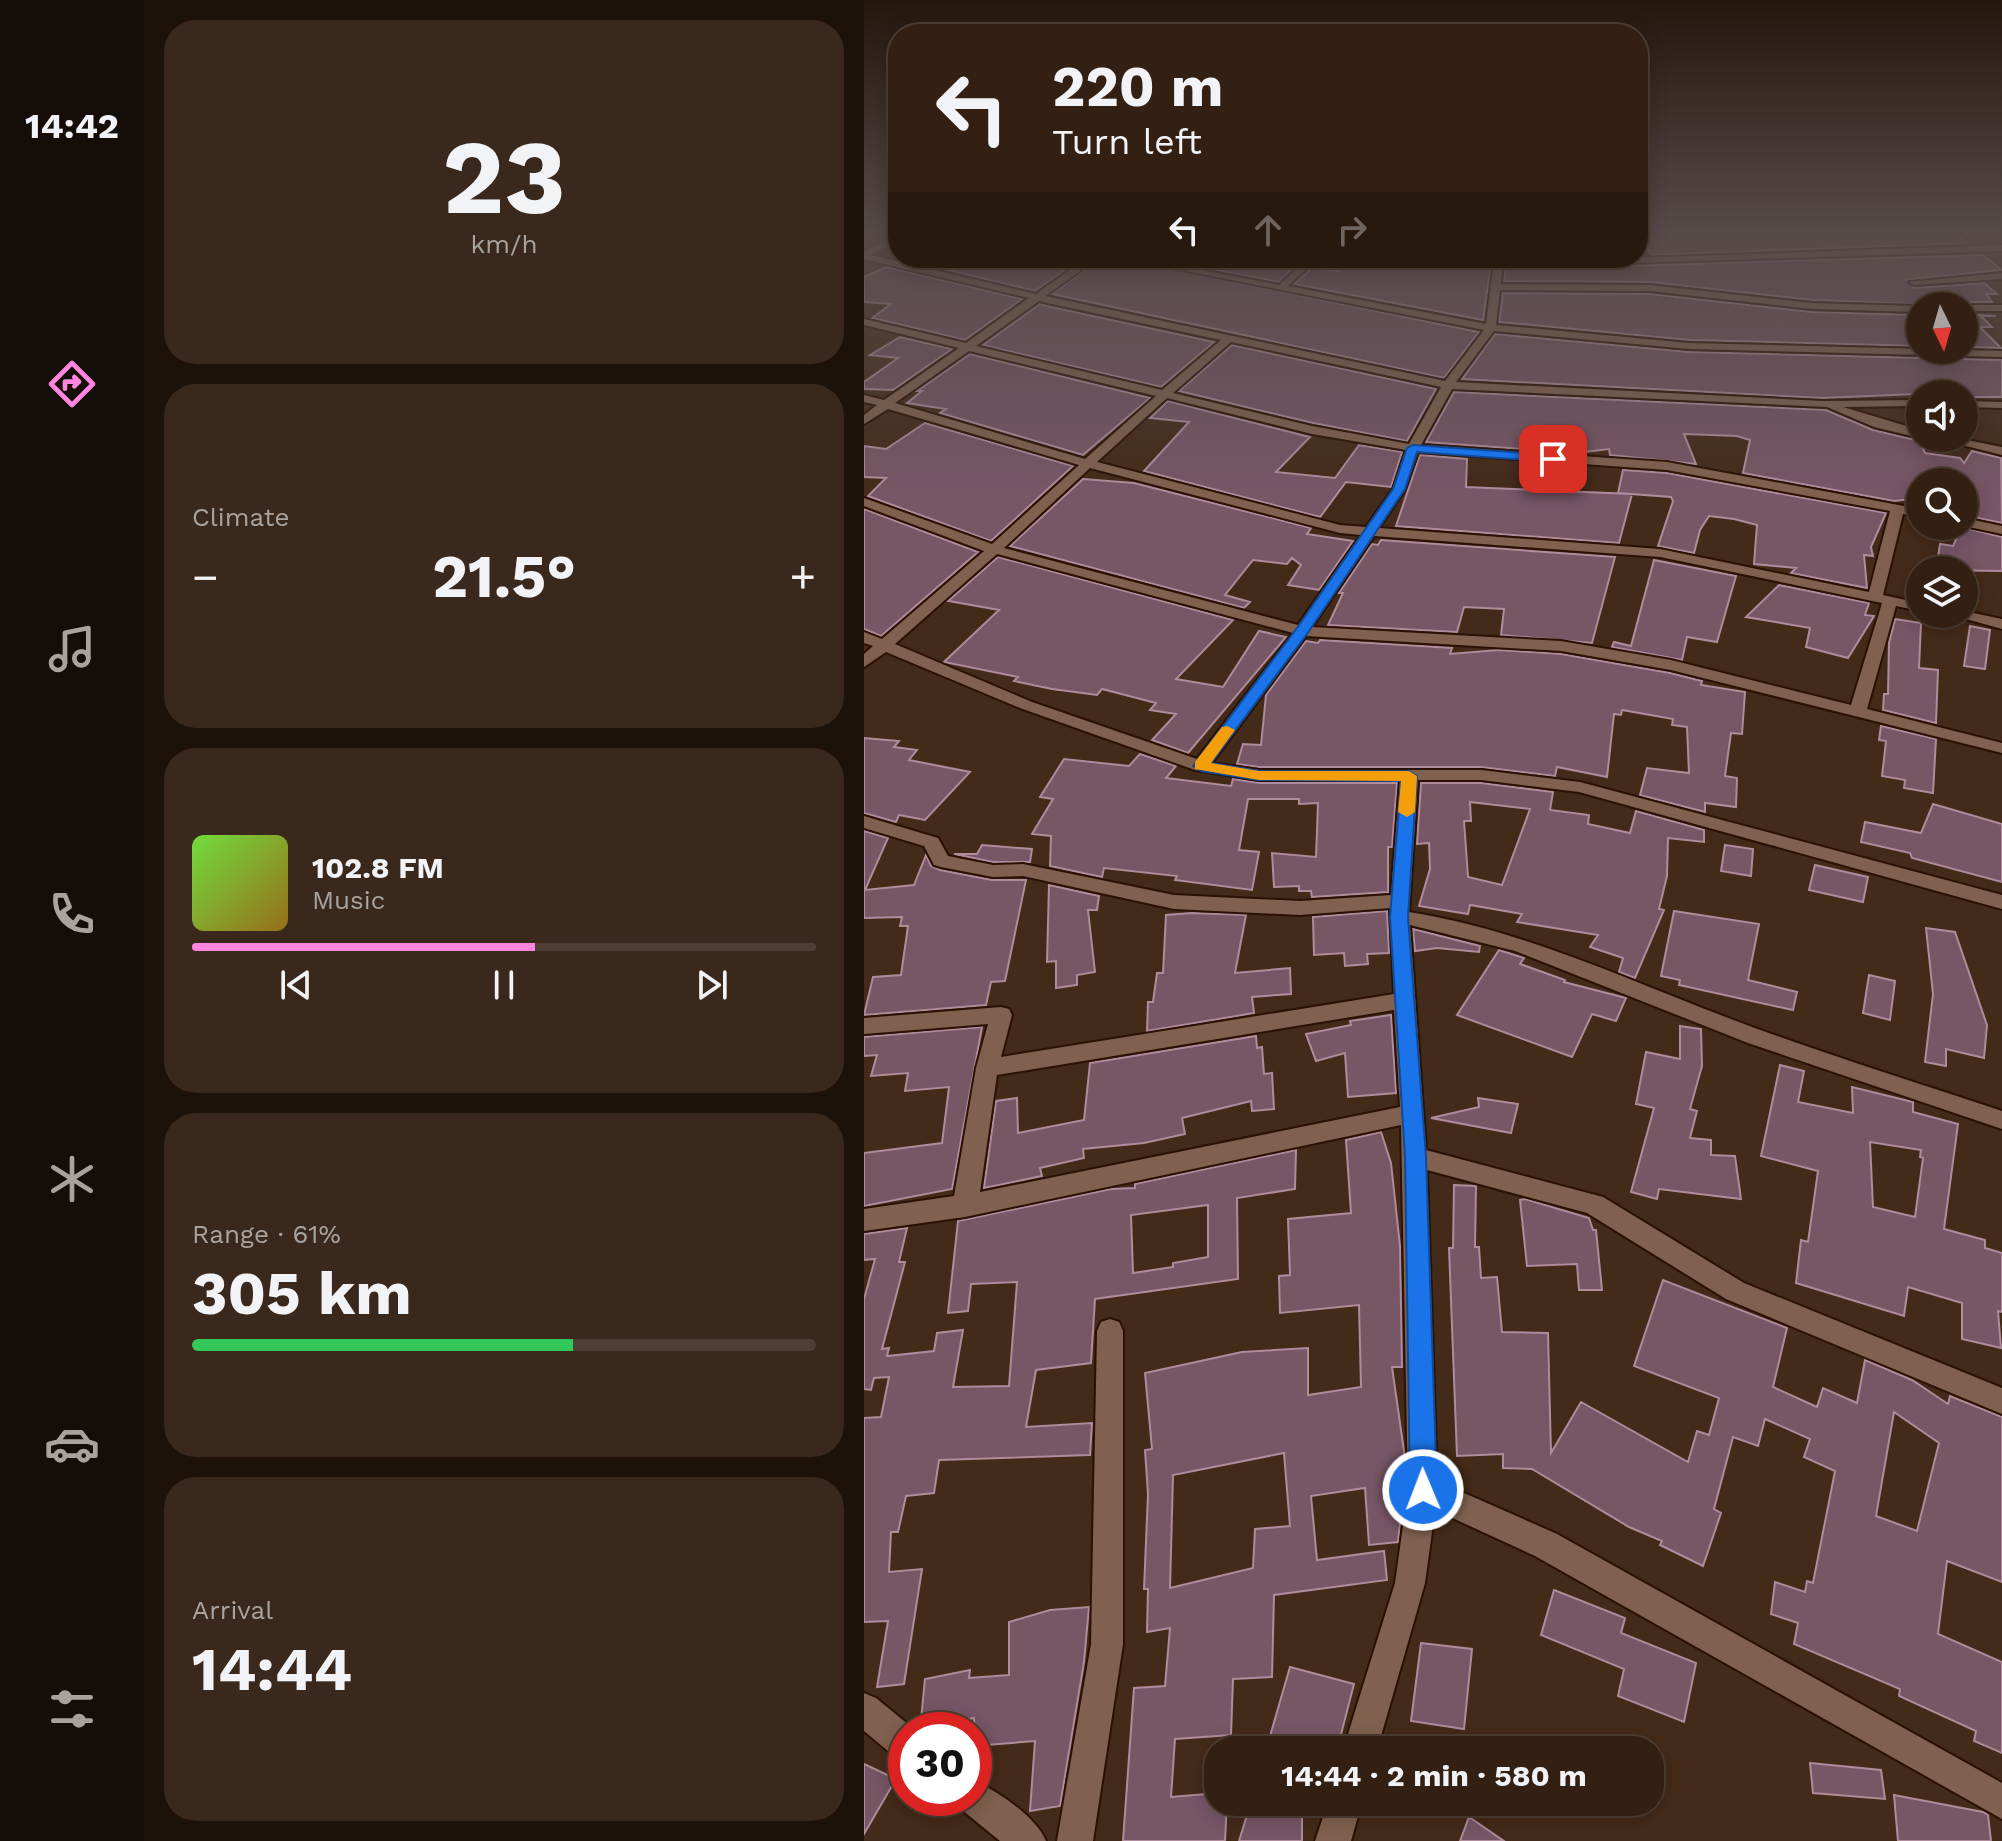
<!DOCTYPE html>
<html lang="en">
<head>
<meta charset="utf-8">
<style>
  body { margin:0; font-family:"Work Sans",sans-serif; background:#3b281c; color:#f1f3f6; height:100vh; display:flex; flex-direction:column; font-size:30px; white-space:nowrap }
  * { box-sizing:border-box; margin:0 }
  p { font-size:26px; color:#a9a3a0 }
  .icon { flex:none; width:44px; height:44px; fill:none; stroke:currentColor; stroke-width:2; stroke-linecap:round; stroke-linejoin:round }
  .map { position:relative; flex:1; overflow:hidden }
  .details { display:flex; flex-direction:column; gap:20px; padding:20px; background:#1c120a; width:720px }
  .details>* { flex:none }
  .guide { position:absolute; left:24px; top:24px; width:760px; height:244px; border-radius:32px; box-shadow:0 4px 20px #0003,0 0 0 2px #4e3e33; background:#332013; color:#f1f3f6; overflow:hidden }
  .needle { width:52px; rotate:175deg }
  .buttons { position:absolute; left:1042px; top:292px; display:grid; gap:16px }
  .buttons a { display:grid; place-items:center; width:72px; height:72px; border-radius:50%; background:#332013; box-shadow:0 4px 20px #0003,0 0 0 2px #4e3e33; font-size:40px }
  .speed { position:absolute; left:24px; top:1712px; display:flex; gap:16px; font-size:40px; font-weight:700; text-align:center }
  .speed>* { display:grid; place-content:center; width:104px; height:104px; border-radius:50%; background:#332013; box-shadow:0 4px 20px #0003,0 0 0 2px #4e3e33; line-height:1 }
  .speed .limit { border:12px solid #d22; background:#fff; color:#111 }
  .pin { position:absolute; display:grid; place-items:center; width:68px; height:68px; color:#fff; margin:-34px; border-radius:16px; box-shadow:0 4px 12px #0006 }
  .me { position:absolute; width:88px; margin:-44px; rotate:359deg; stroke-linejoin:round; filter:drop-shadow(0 0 6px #0008) }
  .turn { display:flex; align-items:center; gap:28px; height:168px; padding:0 32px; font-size:36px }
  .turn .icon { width:104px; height:104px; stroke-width:2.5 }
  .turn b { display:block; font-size:56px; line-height:68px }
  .lanes { display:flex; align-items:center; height:76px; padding:0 32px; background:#0003; justify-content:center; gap:40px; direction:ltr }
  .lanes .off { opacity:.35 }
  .big { font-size:60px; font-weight:700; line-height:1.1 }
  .details .tile { flex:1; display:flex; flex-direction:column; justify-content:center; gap:12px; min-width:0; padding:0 28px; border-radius:32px; background:#3b281c }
  .details .dial { align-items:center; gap:0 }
  .dial b { font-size:104px; line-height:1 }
  .song { display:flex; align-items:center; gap:24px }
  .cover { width:96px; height:96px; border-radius:12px; background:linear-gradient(135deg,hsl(100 70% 55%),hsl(40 70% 35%)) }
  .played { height:8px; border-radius:4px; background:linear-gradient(90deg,#ff85df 55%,#4e3e33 55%) }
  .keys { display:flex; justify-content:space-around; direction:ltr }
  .heat { display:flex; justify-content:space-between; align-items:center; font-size:44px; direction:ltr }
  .charge { height:12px; border-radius:6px; background:linear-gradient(90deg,#34c759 61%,#4e3e33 0) }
  .trip { position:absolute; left:340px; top:1736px; width:460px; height:80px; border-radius:32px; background:#332013; box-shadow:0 4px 20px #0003,0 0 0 2px #4e3e33; font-weight:700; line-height:80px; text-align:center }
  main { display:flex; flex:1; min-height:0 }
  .tabs { display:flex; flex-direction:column; width:144px; justify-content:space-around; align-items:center; background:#140d08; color:#a9a3a0 }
  .tabs .icon { width:56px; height:56px }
  .tabs .selected { color:#ff85df }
  .tabs b { font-size:36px; color:#f1f3f6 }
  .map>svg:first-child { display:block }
  .building { fill:#775666; stroke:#af8b9c; stroke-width:2; fill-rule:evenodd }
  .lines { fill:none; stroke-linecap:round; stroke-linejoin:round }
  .minor-casing { stroke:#2a1103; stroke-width:4 }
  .minor { fill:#80614f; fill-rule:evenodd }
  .route { fill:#1a73e8; stroke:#114b97; stroke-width:2 }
  .slow { fill:#f59e0b }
</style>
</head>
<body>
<main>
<nav class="tabs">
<b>14:42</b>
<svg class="icon selected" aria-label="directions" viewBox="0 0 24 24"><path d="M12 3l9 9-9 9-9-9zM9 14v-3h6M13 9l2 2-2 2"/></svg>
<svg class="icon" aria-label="music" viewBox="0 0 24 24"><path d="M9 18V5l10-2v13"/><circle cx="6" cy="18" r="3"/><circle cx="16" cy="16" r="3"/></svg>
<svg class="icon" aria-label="phone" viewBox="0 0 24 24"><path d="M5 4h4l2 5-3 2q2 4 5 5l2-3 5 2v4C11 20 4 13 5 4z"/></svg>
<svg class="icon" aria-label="climate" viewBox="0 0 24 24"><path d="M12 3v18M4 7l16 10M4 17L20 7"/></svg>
<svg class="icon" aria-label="car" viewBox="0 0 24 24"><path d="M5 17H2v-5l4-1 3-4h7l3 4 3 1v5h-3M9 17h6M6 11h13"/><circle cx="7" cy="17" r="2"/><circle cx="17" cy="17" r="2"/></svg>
<svg class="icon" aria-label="filters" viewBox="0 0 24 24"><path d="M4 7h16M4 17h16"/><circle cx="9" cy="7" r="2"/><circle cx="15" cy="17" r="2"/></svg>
</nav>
<section class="details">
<div class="tile dial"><b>23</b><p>km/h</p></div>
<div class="tile"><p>Climate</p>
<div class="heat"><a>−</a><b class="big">21.5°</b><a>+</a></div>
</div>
<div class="tile">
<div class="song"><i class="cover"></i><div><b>102.8 FM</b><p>Music</p></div></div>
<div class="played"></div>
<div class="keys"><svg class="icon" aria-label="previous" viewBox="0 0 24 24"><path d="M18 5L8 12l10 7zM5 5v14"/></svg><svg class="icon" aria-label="pause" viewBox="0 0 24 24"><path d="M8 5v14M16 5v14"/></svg><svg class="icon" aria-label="next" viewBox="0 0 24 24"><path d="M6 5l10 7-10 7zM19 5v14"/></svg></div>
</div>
<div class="tile"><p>Range · 61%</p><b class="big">305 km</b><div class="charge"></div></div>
<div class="tile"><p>Arrival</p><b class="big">14:44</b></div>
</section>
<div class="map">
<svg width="1138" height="1841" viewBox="0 0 1138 1841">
  <rect width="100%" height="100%" fill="#442a19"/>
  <path class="building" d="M782,232H1088L1103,243L787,255L780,243H791Z
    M1119,255L1138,270L1043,280L1050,288L1120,283L1133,294H1122L1128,302H1099L1093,306L948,300L786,282L640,281L642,264L762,266Z
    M42,258H218L171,291L39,259Z
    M237,258H253L615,332L580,378L188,294Z
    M291,258H416L411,263L432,265L414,282Z
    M562,261L627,264L619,320L430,284L448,268L475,271L482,263L557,268Z
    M22,267L158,299L101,340L8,318L27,304L0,302V277Z
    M639,293L786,294L948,312L1056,315V346L825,340L635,322Z
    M176,304L187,307L350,342L297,387L119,345Z
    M1100,314L1132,316H1117L1128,327H1116L1137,348L1100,347Z
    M631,334L825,352L1138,360V397H1100V392L958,398L598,379Z
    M36,337L88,349L29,390L0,389V382L34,358L6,355Z
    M368,345L572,389L543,441L449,423L315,391Z
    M106,354L286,398L219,455L76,413L82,409L43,403L58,391H53Z
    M590,392L962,410L1009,430L1056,441L1061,453L1096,458L1100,463L1108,451L1137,458L1138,523L1100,515V482H1056V498L1030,501L879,473L886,440L873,436L820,434L832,464L746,455L745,449L712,453L562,442Z
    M304,401L446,437L412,472L471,478L495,445L538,452L527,487L482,482L456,517L280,471L325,422L286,418Z
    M61,423L209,466L127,541L4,496L22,478L0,477V446L22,449Z
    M556,455L603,459L602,487L768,494L755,543L532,526Z
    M759,470L803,473L1022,513L1007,547L1009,556L1000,555L1003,588L927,573L932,568L890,564L893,525L870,519L845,516L836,530L830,553L794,546L809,501L807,497L754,493Z
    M219,479L270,483L447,528L443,534L489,541L455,590L424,585L437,565L428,558L423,564L389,560L361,595L386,602L380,608L146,546Z
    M0,509L114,552L17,636L0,629Z
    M1098,527L1138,537V571L1072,570L1076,544L1089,546Z
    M517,540L751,557L728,643L637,635L640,609L600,607L593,632L464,625L479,593H475L508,544L514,545Z
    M134,557L369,620L312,679L359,687L395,631L422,637L324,753L288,740L312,714L286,710L292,703L238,689L233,695L188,689L150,681L154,677L80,662L135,610L84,601Z
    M790,560L872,576L853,642L823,637L818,660L748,647L750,642L767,646Z
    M915,585L1005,603L1001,615L1010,616L984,658L942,647L946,628L882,617Z
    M1031,619L1057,623L1055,668L1074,670L1072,723L1019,710L1020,694H1024L1025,643Z
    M1106,626L1126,630L1121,669L1100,666Z
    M456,640L588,648L586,654L635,650L697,654L806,673L838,681L837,685L881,692L878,734L867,733L861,776L873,778L872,807L841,803V812L776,795L783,768L825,773L823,727L808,725L809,719L758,710L757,715L750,714L743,777L693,767L691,776L617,767H395L373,764L379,744L397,745L402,695L442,641L454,643Z
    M1017,726L1072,739L1069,793L1040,788L1041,780L1018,776L1022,741L1015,740Z
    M0,738L35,741L30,747L53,750L45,760L106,772L61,820L35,815L32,822L0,813Z
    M276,754L312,766L302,778L367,786L369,779L395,783H533L528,847H524V892L448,897L447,891H435V886L410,887L408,853L452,857L454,803L435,804V799H384L375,850L395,852L388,890L311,880L313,876L240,868L238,877L186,866L187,836L168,834L189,799L176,797L200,759L265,766Z
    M557,783H617L689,792L686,810L725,815L724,824L766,833L772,811L840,830V842L804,838L803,876L795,909L800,910L771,978L755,972L759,958L726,947L734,935L653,922L658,914L606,905L604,914L555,906L566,869L565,843L553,844ZM606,802L666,809L638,885L604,877L600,821H607Z
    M1069,804L1138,824V882L1048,858L1046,853L997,842L1001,822L1057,833Z
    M0,831L24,838L1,890L50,885L62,855L67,866L76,870L128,880H162L141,981L127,982L122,1005L0,1015L9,977L37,975L44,926H36L38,917L0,918Z
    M118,845L168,849L166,862H129L90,854H113Z
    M861,845L889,849L887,876L857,871Z
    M951,865L1004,877L999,902L945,890Z
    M185,885L235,896L233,910H224L231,972L213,975V985L192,988V961L183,962Z
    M523,911L525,953L503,954L504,964L481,966L480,953L450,955L449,917Z
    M810,911L895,924L884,980L933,992L929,1010L815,985L816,980L797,976Z
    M328,913L382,915L371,973L426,968L427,994L388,997L390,1013L283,1031L284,1002H289L293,973H299L302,915Z
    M1062,928L1091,932L1123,1025L1120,1058L1082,1049V1066L1061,1062L1069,994Z
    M549,929L616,946L615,952L573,948L551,951Z
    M635,950L660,958L656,964L701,980L700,982L762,998L752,1021L728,1014L708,1057L593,1015Z
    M1005,975L1031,981L1026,1020L999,1013Z
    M527,1015L532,1093L484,1097L481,1053L452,1061L442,1034L487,1025L486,1021Z
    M816,1026L837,1029L838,1066L826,1109L833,1111L826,1138L847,1140V1155L871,1156L877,1199L795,1189L793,1199L767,1192L790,1108L772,1104L782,1052L816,1059Z
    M118,1027L88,1189L0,1206V1153L78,1143L85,1087L41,1091L44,1073L7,1076L13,1055L0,1056V1037Z
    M392,1036L393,1048L398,1047L400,1074L408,1073L410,1109L388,1111L387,1101L318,1118L321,1134L280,1143L219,1149L220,1158L176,1168L178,1176L120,1188L132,1101L153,1098L154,1133L220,1120L226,1063Z
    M916,1065L940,1071L934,1102L989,1113L988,1087L1049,1102V1112L1094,1124L1080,1229L1121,1240V1248L1138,1253V1312L1134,1311L1137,1348L1098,1339V1303L1044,1287L1040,1316L932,1283L937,1240L944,1242L954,1171L897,1156ZM1006,1142L1057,1150L1056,1157L1059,1158L1051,1217L1009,1207Z
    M614,1098L654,1104L647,1133L567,1118L615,1107Z
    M517,1132L527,1163L536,1246L538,1367H528L540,1451L541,1482L533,1483L536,1522L534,1542L505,1545L501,1488L447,1496L453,1560L520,1551L523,1580L410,1595L408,1677L369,1679L367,1735L311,1739L307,1797L354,1793V1802H363L361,1841H259L270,1688L301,1686L306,1628L283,1632L284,1589H280L284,1494L281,1450L288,1449L281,1373L378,1352L444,1348V1395L497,1387L495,1305L416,1313L415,1276L426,1275L424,1219L487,1213L482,1140ZM420,1453L426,1526L391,1529L389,1568L306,1588L309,1475Z
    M432,1150L431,1189L373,1198L374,1279L231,1299L227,1363L172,1370L162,1427L228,1423L226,1455L75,1460L70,1493L42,1496L34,1532H27L25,1572L58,1569L40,1684L13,1687L24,1621L0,1622V1418L17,1417L25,1377L10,1378L7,1390L0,1389V1299L11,1259L0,1260V1234L43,1228L35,1262H41L18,1349L25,1348L23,1356L70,1351L73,1333L99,1330L89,1387L145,1386L153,1282L107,1284L104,1311L84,1313L94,1221L247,1189L271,1188V1184ZM344,1205V1257L309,1263V1267L269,1273L267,1215Z
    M590,1185L612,1186L611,1247H615L617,1278L633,1277L638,1332L684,1333L687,1453L717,1402L824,1462L833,1431L845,1435L855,1398L770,1366L799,1280L923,1328L909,1387L953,1407L959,1388L993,1403L1001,1360L1048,1380L1084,1404L1086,1396L1138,1417V1582L1083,1561L1074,1634L1138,1662V1753L1110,1741L1112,1731L1035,1696L1036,1689L930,1644L934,1623L907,1614L911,1582L941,1592L943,1581L949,1583L971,1471L940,1457L946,1439L901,1419L894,1446L869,1437L850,1509L857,1513L839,1566L796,1545L798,1541L765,1527L668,1469L639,1468V1454L593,1456L585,1248H589ZM1030,1412L1075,1443L1053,1531L1012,1516Z
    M661,1199L725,1218L729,1230H732L738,1290H715L713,1264L663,1266L656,1200Z
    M690,1590L761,1618L757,1633L832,1663L820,1722L754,1696L760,1669L677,1635Z
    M225,1607L220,1662L196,1806L166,1811L171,1741L110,1746V1718L56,1730L61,1679L106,1670L105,1678L145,1675V1622L186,1610Z
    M557,1643L608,1649L600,1729L547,1721Z
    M426,1667L490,1684L473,1750H402Z
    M946,1763L1017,1770L1021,1799L949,1793Z
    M0,1764L32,1779L0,1834Z
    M1030,1795L1119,1812L1124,1815L1127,1841H1034Z
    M387,1802H438V1841H375Z
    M605,1817L640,1841H596Z"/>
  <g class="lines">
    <defs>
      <path id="minor" d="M34,235V241L7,255L172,294L223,258H234L181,296L581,381L620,330L256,258H275L415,285L444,258H454L424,286L622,324L630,261L577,258H774L1138,245V251L762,263L639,261L637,284L786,285L948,303L1056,306V312L948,309L786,291L636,290L632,325L825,343L1138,351V357L825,349L630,331L592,382L958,401L1056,400V406L979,407L1056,430V438L1010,427L963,407L588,389L557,445L803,462L1056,509V517L1039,514L1019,595L1056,603V611L1032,606L1003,709L1138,743V753L807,670L697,651L442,636L348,763L395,770H617L716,782L1138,895V909L715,792L617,780H554L545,912C659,930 761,979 867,1019C956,1053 1048,1081 1138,1111V1129L884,1043L651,951L546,925L562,1150L739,1197L880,1283L1138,1388V1414L862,1299L723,1213L563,1170L573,1481L693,1534L1138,1783V1819L671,1556L571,1510L561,1583L513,1750H479L531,1583L544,1490L537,1125L101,1217L0,1231V1209L90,1196L112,1068L124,1024L0,1034V1018L137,1007L145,1009L148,1015L137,1057L530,994L526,908L436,915L310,909L159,876L129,877L77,867L70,865L60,846L0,828V816L74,838L84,856L129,865L159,864L310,895L436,901L527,895L536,780H395L331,770L156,708L22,652L0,667V654L9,646L0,643V632L18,639L120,551L0,506V498L128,544L215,465L24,409L0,424V415L13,405L0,402V395L20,400L95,348L0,325V319L102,343L165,298L0,259V251ZM175,301L188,304L357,340L298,390L112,346ZM367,342L577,387L545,444L448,426L309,393ZM105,351L292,396L221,459L31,403ZM303,398L448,434L542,450L529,489L502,527L476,525L233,462ZM554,452L803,470L1026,511L1005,592L796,549L515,528L541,489ZM226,468L476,533L497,535L434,625L140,548ZM510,536L796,557L1018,603L987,705L807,660L697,641L448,627ZM133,554L429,633L333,759L168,702L31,644ZM530,1010L536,1107L116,1192L133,1075Z
        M1138,273V279L1050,285L1045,282Z
        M1100,305H1138V311H1100V306H1096Z
        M1100,401L1138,402V408L1100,407Z
        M1070,438H1093L1138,447V455Z
        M1100,518L1138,526V534L1100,526Z
        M1100,611L1138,619V629L1084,614H1100Z
        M246,1319L255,1322L259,1331V1644L229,1841H193L227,1644L233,1331L237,1322Z
        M0,1693L12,1698L51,1730H42V1761L30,1756L0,1731Z
        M110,1781C134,1791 172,1817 182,1841H136L98,1810L93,1798H110Z
        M464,1802H498L487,1841H451Z"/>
    </defs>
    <use href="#minor" class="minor-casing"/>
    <use href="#minor" class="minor"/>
  </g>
  <linearGradient id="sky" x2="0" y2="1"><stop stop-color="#25170e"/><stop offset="0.47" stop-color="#564a49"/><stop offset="1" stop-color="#564a49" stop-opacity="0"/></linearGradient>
  <rect width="1138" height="490" fill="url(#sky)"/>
  <path class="route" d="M549,445L689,455L695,459L689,462L553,452L541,489L443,634L347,763L395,771H545L553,776L544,917L562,1157L573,1490L569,1499L559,1503L550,1499L546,1490L541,1157L526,917L537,781L395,780L337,771L329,766L433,628L529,489L543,448Z"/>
  <path class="slow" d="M363,726L371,730L347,763L395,771H545L553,776L551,812L543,817L534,812L537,781L395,780L331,769V762L358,727Z"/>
</svg>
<div class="buttons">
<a><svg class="needle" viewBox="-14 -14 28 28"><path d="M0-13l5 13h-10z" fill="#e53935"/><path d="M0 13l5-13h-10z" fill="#a9a3a0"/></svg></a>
<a><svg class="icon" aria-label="sound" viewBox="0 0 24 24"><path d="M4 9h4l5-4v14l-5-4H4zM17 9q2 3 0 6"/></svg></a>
<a><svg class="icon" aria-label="search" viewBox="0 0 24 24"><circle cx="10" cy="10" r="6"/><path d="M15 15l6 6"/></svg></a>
<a><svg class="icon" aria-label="layers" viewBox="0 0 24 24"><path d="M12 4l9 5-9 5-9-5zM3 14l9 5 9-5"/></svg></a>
</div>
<div class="speed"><div class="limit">30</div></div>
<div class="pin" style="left:689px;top:459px;background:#d93025"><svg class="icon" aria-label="arrive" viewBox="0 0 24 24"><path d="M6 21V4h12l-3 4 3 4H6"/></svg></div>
<svg class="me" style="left:559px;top:1490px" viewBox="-20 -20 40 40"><circle r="17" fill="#1a73e8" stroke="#fff" stroke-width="3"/><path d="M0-11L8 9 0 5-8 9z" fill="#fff"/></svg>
<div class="trip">14:44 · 2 min · 580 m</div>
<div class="guide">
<div class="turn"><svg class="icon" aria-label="left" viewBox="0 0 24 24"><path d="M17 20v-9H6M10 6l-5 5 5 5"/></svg><div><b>220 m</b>Turn left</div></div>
<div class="lanes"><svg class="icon" aria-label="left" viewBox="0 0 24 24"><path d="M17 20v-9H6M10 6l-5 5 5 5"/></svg><svg class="icon off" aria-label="ahead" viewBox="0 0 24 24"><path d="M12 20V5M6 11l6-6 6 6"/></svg><svg class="icon off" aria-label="right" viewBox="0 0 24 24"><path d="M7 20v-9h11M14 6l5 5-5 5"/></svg></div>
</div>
</div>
</main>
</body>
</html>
